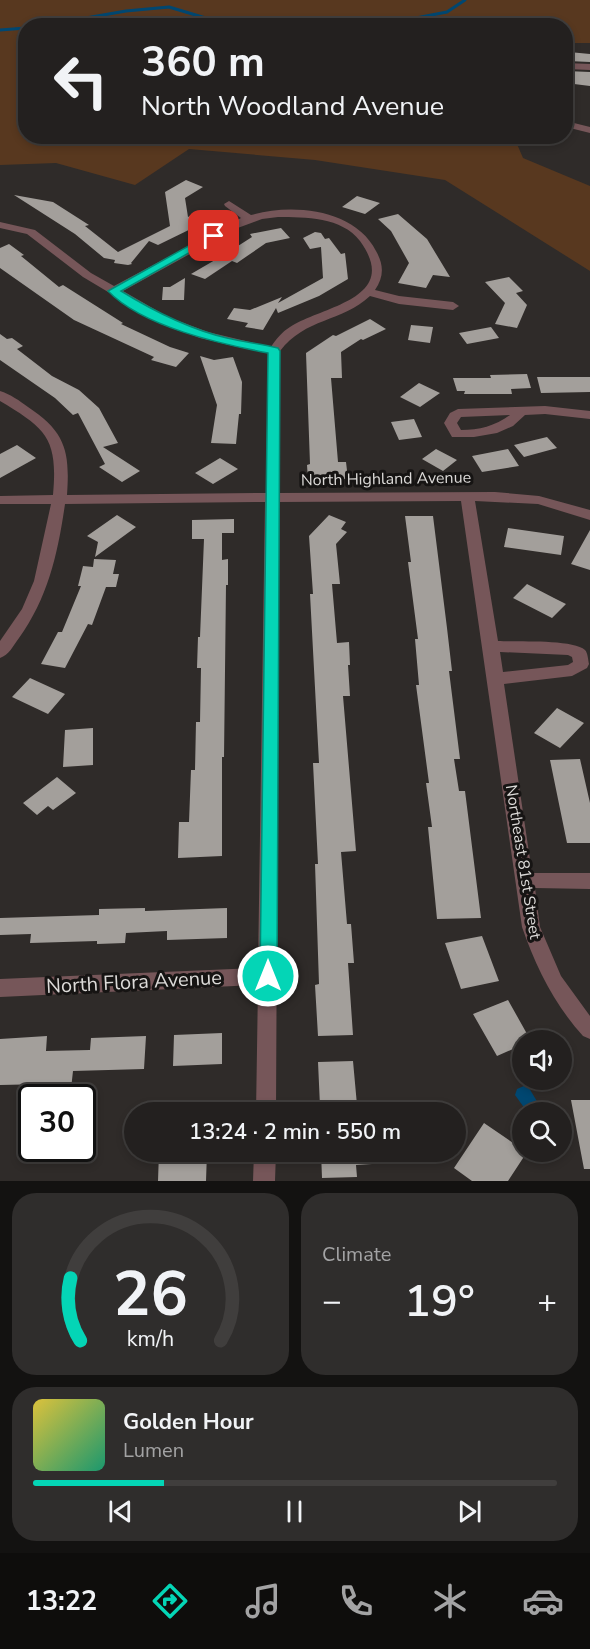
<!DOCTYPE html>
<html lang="en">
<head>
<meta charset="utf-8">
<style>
  body { margin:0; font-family:"Nunito Sans",sans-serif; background:#2f2d2c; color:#f1f3f6; height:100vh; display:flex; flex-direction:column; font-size:22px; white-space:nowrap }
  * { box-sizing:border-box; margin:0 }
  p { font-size:20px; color:#a3a3a4 }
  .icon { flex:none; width:33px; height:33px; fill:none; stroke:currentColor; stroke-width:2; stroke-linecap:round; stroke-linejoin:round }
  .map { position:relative; height:1181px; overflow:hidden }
  .details { display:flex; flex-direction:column; gap:12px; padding:12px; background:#131211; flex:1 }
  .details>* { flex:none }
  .top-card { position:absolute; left:18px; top:18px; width:555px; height:126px; border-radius:24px; box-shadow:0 3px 9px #0003,0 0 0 2px #403e3d; background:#23201f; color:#f1f3f6; overflow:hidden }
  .buttons { position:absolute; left:512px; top:1030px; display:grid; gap:12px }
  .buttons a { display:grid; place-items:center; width:60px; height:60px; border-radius:50%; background:#23201f; box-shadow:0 3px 9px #0003,0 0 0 2px #403e3d; font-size:30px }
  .speed { position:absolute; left:18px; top:1084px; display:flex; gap:12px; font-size:30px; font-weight:700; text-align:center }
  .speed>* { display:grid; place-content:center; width:78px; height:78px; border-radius:50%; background:#23201f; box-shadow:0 3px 9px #0003,0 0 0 2px #403e3d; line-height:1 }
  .speed .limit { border:3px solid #111; border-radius:9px; background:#fff; color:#111 }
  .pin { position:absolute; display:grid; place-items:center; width:51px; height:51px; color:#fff; margin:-26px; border-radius:12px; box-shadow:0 3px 9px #0006 }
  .me { position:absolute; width:66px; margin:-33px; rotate:0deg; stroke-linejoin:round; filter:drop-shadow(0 0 4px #0008) }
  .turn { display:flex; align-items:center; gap:21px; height:126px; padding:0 24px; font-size:27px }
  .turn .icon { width:78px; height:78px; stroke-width:2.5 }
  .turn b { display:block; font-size:42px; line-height:51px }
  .big { font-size:45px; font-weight:600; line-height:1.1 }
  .details .tile { flex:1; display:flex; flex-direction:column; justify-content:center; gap:9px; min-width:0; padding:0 21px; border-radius:24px; background:#2f2d2c }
  .details .dial { align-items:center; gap:0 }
  .dial svg { height:156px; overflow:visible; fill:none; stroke:#403e3d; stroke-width:7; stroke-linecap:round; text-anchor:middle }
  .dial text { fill:#f1f3f6; stroke:none }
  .song { display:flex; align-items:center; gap:18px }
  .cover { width:72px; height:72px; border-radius:9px; background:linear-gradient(135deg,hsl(50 70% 55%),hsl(160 70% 35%)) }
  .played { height:6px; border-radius:3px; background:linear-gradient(90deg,#04d5b6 25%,#403e3d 25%) }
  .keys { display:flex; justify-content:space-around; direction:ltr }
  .heat { display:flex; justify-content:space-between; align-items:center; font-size:33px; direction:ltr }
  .details .tiles { flex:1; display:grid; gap:12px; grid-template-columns:1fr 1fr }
  .tile:last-child { grid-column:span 2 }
  .trip { position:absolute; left:124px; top:1102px; width:342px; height:60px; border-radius:30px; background:#23201f; box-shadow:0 3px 9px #0003,0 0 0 2px #403e3d; font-weight:600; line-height:60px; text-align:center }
  .tabs { display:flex; height:96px; justify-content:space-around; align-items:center; background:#0e0d0c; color:#a3a3a4 }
  .tabs .icon { width:42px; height:42px }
  .tabs .on { color:#04d5b6 }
  .tabs b { font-size:27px; color:#f1f3f6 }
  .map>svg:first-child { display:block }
  .green { fill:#58381f }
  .water { fill:#004771 }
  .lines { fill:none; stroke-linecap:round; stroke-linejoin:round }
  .stream { stroke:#004771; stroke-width:3 }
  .building { fill:#a39f9b }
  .street { fill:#765659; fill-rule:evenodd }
  .route { fill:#04d5b6; stroke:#038a76; stroke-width:1.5 }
  .labels { text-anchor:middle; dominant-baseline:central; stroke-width:6; stroke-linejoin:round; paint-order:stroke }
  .street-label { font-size:16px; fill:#dcdad8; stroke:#161413 }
  .near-street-label { font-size:20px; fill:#dcdad8; stroke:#161413 }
</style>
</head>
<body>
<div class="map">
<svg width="590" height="1181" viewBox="0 0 590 1181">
  <rect width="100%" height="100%" fill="#2f2b29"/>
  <path class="green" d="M0,0H590V43H566V26H26V136L514,137L523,158L590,186V271L445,180L315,160L189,149L135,185L56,163L0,165Z"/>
  <path class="water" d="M524,1086L529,1088L544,1113H528L515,1095L517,1089Z"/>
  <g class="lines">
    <path class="stream" d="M40,26L126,11L169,7L229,25L390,23L447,12L465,0
      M0,30L26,28"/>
  </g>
  <path class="building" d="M569,52L590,54V62L568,61Z
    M566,71L590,72V86L566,83Z
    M186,180L203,187L185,198L188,217L200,211L205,222L158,245L149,241L131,263L132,264L128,265L114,263L115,260L104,258L75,234L14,195L53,202L89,225L85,226L118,252L170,226L165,192Z
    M357,196L380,203L365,214L342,207Z
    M398,214L427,239L450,277L433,275L426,288L398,283L409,263L391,231L378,219Z
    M281,228L290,238L266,243L237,263L232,261L205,279L191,274L227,253L252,237L250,234Z
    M315,232L321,233L325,239L329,238L341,254L345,253L348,279L319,296L278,313L276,308L263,330L245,327L248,323L227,319L234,308L250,310L282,297L278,303L323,278L321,247L310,249L303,238Z
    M9,244L24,255L21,256L59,287L63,285L123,323L121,324L170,347L189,353L176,367L151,360L154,357L74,320L0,268V248Z
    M509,277L523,291L516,293L527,305L517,328L495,324L505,303L485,282Z
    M185,278L184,300H162L163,287H170Z
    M370,319L386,329L363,340L361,339L341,352L342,378H331L338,462H346L348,479L308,480L307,465L310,464L306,353L333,335L336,336Z
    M411,325L433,327L430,343L408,340Z
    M491,327L499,338L467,344L459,333Z
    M0,334L7,339L12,338L23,346L17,349L52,376L79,390L99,408L118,443L103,447L140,471L122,482L99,467L105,464L78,413L73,415L55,398L0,360Z
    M200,356L214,360L233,357L242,382L241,414H239L236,444L211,443L217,405Z
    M527,374L531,388L511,389L512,394H464L465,391H457L453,378H491L490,375Z
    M537,377H590V392L541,393Z
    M419,383L440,393L420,407L400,397Z
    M414,419L422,437L399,440L391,422Z
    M547,437L557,448L524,457L514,445Z
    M17,445L36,458L0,478V454Z
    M436,449L457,460L443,471L422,459Z
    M508,449L519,466L482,472L472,456Z
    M220,458L238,469L213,484L195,473Z
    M117,515L136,527L95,557L98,542L87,536Z
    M329,515L346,522L341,529L347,532L336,544L340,584H332L337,643L349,642L350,665H348L350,696H343L356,851L341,852L347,924H351L354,963H348L353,1035L318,1036L315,985L319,984L315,864H318L313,763H319L310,594H313L309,536Z
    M405,516H433L447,628L452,671H449L460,759H454L459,791H465L481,918L437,919L428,827H432L426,783H429L416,685H419L415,639H418L408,562H411Z
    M234,519V533H222V560L228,559V585H226L224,757H222V856L178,858L179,822H189L191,770H195L196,722H200L201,668H197L198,637H200L204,539H192V520Z
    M508,528L564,536L561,555L504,547Z
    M590,530V570L571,564Z
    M94,559L116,560L113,574H119L116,587H106L92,625L88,624L65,668L41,664L58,632H62L81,586H78L83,566L93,567Z
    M527,584L554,598L566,604L552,618L513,598Z
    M30,678L65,694L48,714L12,697Z
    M557,708L584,723L560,748L534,733Z
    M93,728V765L63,767L65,730Z
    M580,759L590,803V843H567L550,760Z
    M57,777L76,793L53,810L48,806L37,815L23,803Z
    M145,908V911L227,908V938L167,940V931L126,933L125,943L97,944V941L30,943L31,934L0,935V918L99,915V909Z
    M482,936L499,981L461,989L445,943Z
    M508,1000L531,1041H522V1045L497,1056L473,1014Z
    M222,1033V1064L173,1066L174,1035Z
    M47,1036L46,1051L90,1050L91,1038L146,1036L144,1069L73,1071L70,1098H44L45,1084L0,1085V1039Z
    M353,1061L357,1105L320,1106L318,1062Z
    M571,1100H590V1169H584Z
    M484,1123L522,1149V1152H527L508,1181H472L454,1168Z
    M159,1152H207L206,1181H158Z
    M321,1152H371L372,1164L356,1165L357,1177L322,1178Z"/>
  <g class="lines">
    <path class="street" d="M566,63L590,64V70L566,69Z
      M566,121L590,127V133L566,127Z
      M229,201L251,215C292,203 355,209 376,251C384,265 384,277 375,290L399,296L453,302L459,306L453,310L399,304L370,296C342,322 305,318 280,351L279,493L495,492L539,496L590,510V520L538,504L475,501L498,641C516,642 573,639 585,650C588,653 588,660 589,664L587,668L572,676L504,684L532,873H590V889L535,888L540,927L561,976L590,1016V1039L583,1036C554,1004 536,967 522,927L461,501L279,502L276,1113H256L258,985L0,997V979L258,968L265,502L65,504C58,553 48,598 19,638C13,646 9,655 0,658V641L22,609L34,581L51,504H0V496L53,495C58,439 47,429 0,401V391C10,394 20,401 28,407C66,432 70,452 67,495L266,493L268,353L200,338L160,323L83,277L27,234L0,228V222L35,230L91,273L114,286L241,218L225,206L224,204ZM278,217C305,217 342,217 360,241C402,299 322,306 290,327C282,332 276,339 271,347L208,332L168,317L123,291L235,229L262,219ZM500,652L568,655L572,657L573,662L568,665L503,672Z
      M545,406L590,411V419L545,414L525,415L513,426L497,433L474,437H452L444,423L450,413L458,409ZM510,415C495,426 479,430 461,430L457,423L461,417Z
      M254,1152H276L275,1181H253Z"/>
  </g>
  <path class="route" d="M210,234L219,236L121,291C155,312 189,329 227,338C244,342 261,344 278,348L280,351L277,976L275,981L268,984L262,981L260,976L268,353C221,344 143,327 108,291Z"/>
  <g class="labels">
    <g class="street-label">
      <text transform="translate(386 479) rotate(-1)">North Highland Avenue</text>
      <text transform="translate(523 862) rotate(81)">Northeast 81st Street</text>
    </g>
    <g class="near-street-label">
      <text transform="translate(134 982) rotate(-3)">North Flora Avenue</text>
    </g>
  </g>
</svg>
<div class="buttons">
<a><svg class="icon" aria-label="sound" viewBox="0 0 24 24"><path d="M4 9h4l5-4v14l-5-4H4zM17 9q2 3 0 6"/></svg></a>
<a><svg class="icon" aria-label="search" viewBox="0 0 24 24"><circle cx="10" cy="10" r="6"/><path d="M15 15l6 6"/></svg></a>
</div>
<div class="speed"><div class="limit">30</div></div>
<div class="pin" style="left:214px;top:236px;background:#d93025"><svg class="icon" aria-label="arrive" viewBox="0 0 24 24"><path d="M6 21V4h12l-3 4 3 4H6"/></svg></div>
<svg class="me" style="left:268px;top:976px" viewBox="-20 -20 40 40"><circle r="17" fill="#04d5b6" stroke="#fff" stroke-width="3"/><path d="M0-11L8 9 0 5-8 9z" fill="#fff"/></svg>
<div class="trip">13:24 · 2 min · 550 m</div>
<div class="top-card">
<div class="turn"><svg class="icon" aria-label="left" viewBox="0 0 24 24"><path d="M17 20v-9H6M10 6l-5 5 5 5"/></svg><div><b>360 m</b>North Woodland Avenue</div></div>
</div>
</div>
<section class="details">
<div class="tiles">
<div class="tile dial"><svg viewBox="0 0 100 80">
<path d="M14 69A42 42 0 1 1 86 69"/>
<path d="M14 69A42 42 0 0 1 9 37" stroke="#04d5b6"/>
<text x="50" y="56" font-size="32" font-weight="700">26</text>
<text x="50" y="72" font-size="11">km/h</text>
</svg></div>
<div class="tile"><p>Climate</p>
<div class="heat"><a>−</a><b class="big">19°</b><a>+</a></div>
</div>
<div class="tile">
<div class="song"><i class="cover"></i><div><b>Golden Hour</b><p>Lumen</p></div></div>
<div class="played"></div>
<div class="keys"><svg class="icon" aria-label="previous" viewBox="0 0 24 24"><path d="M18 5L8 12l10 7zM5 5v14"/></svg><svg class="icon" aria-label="pause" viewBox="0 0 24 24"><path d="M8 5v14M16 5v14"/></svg><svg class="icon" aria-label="next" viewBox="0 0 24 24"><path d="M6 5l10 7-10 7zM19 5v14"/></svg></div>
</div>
</div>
</section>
<nav class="tabs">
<b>13:22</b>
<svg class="icon on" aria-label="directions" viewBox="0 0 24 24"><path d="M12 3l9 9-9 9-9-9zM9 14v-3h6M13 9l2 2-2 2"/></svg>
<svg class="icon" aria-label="music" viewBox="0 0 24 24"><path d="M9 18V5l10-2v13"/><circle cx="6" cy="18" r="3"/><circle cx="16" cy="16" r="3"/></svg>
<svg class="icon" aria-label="phone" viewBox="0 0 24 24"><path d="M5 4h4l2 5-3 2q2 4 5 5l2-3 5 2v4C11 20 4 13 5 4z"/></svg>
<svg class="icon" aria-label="climate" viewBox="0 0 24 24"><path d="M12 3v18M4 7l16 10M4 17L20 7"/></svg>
<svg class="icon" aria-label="car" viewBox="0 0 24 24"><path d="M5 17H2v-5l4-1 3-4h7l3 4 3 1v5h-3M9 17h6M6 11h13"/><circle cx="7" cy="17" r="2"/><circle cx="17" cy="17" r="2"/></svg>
</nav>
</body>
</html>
